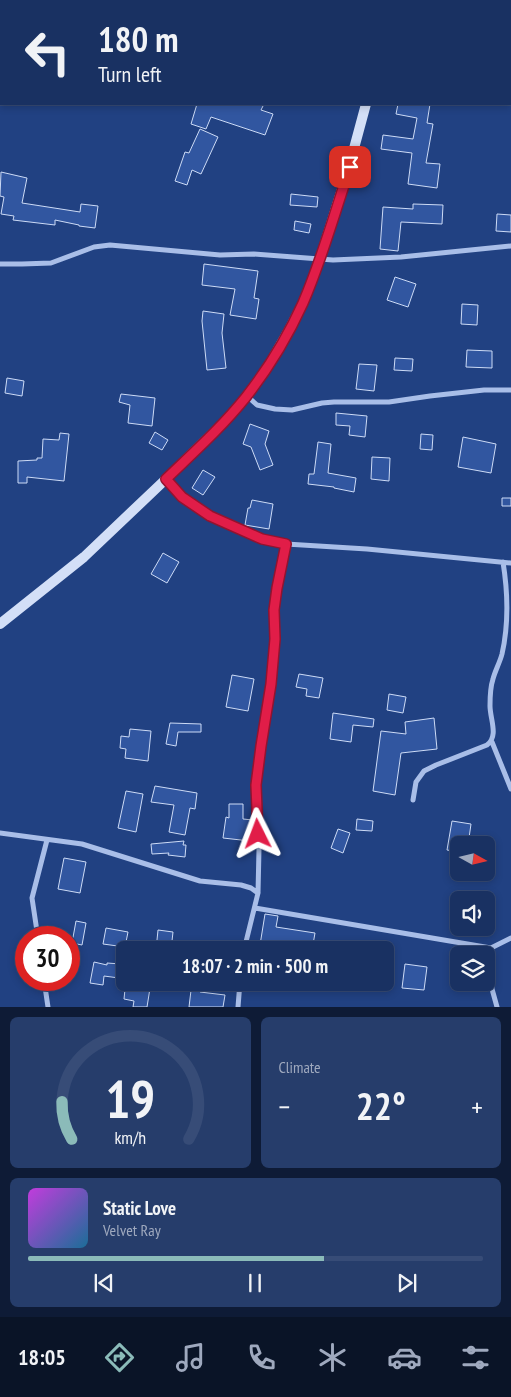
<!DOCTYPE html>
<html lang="en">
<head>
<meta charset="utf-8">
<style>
  body { margin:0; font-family:"PT Sans Narrow",sans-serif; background:#263d6b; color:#f1f3f6; height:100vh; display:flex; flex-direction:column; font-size:19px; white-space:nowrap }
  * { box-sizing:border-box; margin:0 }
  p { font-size:16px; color:#9fa9be }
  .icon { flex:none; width:28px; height:28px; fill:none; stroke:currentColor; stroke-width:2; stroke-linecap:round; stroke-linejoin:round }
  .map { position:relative; height:1007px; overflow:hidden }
  .sheet { display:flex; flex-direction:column; gap:10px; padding:10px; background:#0e1b36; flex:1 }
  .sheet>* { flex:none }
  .top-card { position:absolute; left:0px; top:0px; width:511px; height:105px; box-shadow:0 2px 8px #0003,0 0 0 1px #374c77; background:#193162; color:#f1f3f6; overflow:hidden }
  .needle { width:32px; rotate:98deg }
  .buttons { position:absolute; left:450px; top:836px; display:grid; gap:10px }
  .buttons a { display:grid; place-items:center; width:45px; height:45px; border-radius:8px; background:#193162; box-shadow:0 2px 8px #0003,0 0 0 1px #374c77; font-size:25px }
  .speed { position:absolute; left:15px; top:926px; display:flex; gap:10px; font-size:25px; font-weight:700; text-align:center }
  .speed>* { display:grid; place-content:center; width:65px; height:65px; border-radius:50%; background:#193162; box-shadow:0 2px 8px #0003,0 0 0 1px #374c77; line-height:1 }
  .speed .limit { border:8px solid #d22; background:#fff; color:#111 }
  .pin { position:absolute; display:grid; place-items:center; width:42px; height:42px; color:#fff; margin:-21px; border-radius:10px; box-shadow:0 2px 8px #0006 }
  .me { position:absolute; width:55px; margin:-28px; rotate:357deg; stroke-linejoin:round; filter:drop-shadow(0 0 4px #0008) }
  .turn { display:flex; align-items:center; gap:18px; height:105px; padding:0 15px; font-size:22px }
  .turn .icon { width:65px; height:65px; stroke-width:2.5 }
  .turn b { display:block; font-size:35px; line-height:42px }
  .big { font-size:38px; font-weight:600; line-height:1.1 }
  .sheet .card { flex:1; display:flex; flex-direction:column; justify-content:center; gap:8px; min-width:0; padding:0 18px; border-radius:8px; background:#263d6b }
  .sheet .dial { align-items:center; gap:0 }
  .dial svg { height:130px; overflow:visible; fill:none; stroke:#374c77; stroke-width:7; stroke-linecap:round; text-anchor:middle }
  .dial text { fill:#f1f3f6; stroke:none }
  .song { display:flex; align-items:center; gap:15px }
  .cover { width:60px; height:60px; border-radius:8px; background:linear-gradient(135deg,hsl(290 70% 55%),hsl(200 70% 35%)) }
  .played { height:5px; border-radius:2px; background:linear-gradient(90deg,#8bbbb9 65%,#374c77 65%) }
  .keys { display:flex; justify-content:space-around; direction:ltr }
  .heat { display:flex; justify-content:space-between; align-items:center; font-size:28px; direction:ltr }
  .sheet .tiles { flex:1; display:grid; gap:10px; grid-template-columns:1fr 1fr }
  .card:last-child { grid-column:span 2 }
  .trip { position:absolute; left:116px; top:941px; width:278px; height:50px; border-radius:8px; background:#193162; box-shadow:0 2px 8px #0003,0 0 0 1px #374c77; font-weight:600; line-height:50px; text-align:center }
  .tab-bar { display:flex; height:80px; justify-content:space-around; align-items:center; background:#0a1427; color:#9fa9be }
  .tab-bar .icon { width:35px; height:35px }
  .tab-bar .on { color:#8bbbb9 }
  .tab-bar b { font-size:22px; color:#f1f3f6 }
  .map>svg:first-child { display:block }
  .building { fill:#3156a0; stroke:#cddbf6 }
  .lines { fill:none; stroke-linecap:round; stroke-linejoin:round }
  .minor { stroke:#a9bee8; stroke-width:5 }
  .secondary { stroke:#d3dff7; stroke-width:10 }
  .route-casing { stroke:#92132f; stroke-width:12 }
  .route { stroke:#e11d48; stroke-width:9 }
</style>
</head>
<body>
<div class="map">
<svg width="511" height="1007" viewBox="0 0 511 1007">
  <rect width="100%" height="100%" fill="#214182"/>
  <path class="building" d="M197,104H264L261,110L273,114L265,135L211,117L206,129L191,124Z
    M398,104H430L427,123L433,124L426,163L440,164L437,188L408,184L412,153L381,149L383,135L413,139L417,118L396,114Z
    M200,129L218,137L201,174L192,170L187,185L175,181L185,152L189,153Z
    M1,172L27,178L22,203L80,212L81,204L98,206L95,228L79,226V225L55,220V225L13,220L14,216L1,214L4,197L0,196Z
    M291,194L318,197L317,207L290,205Z
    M413,204L443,205L442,224L401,222L398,251L380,249L383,207L413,209Z
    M497,214L511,215V232L496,231Z
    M295,221L311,224L309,233L294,230Z
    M204,264L258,271L254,298L259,299L256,319L230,315L235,289L202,285Z
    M395,277L416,284L408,307L387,300Z
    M462,304L478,305L477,325L461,324Z
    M203,311L224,314L222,333L226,368L207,370L202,321Z
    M467,350L492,351V368L466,367Z
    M395,358L413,359L412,371L394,370Z
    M359,364L377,365L374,391L356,389Z
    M7,378L24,381L22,396L5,393Z
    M121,394L155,398L152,426L128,423L130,405L119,402Z
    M336,413L367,416L365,437L349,435L350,426L336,425Z
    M250,424L269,431L265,444L273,465L260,470L251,447L243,444Z
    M155,432L168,440L162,450L149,443Z
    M60,433L69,434L64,481L27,477V483H18V461L37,460V458H42L43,439L59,440Z
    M421,434L433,435L432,450L420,449Z
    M463,437L496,444L491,473L458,467Z
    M318,442L331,444L328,473L356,478L354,492L334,488V487L308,484L309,474H314Z
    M372,457L390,458L389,481L371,479Z
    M203,470L215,477L203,495L192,488Z
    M502,498H511V506H502Z
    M252,500L273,504L269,529L245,525L248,508H250Z
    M163,553L179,562L167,583L151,574Z
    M299,674L323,678L319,698L306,696L307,689L296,687Z
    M232,675L254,679L248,711L226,707Z
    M389,694L406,697L403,713L387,710Z
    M333,713L374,719L373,727L353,725L351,742L330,739Z
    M434,718L437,749L401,753L395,795L373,791L381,731L406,734L405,722Z
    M170,723L201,724V732H178L176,746L166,744Z
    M130,729L151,731L148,761L125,758L126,749L120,748L121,736L129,737Z
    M155,786L197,793L195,809L190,808L185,835L169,832L174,805L151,802Z
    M126,791L143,794L136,832L118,828Z
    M229,804H243V819L253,820L250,841L223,838L226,817L229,818Z
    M357,819L373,821L372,831L356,830Z
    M452,821L471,824L468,845H459V852L447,850Z
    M338,829L350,833L343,853L331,848Z
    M184,841L183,845H186L185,857L168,855L169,853L152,854L151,844Z
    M64,858L86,862L80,893L58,889Z
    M265,914L278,916L276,927L315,933L312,950H274V948L260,945Z
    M76,921L86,923L82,945L72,943Z
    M106,928L128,932L125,947L103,944Z
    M158,930L173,932L171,950H156Z
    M94,962L107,965V963L121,964L119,978L104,976L103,985L90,983Z
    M405,964L427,967L424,990L402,988Z
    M137,982H151L147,1007H133L134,1001L124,999L125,989L136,991Z
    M192,982H201L200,992L225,995L223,1007H189Z"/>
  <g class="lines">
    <path class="minor" d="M259,0L267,1
      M0,264H22L51,263L94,247L110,245L220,255L254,254L333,260L401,257L511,246
      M247,396L257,405L275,409L292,410L322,403L334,402H389L430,396L484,390H511
      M166,479L182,497L210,516L262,539L286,544L367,549L511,563
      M492,742L511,789
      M413,800L416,782L424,771L436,765L487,745C499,736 490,719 490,706C490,697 490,688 493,679C495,671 500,662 502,654C509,623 508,593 503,562
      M0,833L82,844L200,881L241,885L251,888L258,893
      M255,908L491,948L511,938
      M38,938L32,898L47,840
      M491,948L492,989L497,1007
      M244,950L258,893L259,849L256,785L261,746L271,684L275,639L274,610L277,588L286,544
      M44,980L48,1007
      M238,1007L240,982"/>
    <path class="secondary" d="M394,1V0
      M0,624L84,557L166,479L227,419L247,396L269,365L289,330L303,303L320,259L349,167L366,104"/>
  </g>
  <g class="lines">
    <defs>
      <path id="route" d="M258,834L256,785L261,746L271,684L275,639L274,610L277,588L286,544L262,539L210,516L182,497L166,479C194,452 222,427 246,397C268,369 288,336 303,303C322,259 335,212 350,167"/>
    </defs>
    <use href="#route" class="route-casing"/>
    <use href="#route" class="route"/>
  </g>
</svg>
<div class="buttons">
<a><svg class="needle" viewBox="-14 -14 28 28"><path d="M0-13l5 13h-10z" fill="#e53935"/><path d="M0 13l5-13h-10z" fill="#9fa9be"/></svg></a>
<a><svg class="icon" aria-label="sound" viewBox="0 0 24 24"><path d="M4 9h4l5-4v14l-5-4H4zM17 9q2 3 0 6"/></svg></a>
<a><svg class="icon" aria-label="layers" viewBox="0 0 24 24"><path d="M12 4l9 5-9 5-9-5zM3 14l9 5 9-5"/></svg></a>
</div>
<div class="speed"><div class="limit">30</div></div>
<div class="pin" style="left:350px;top:167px;background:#d93025"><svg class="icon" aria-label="arrive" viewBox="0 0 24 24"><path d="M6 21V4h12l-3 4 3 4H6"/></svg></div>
<svg class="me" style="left:258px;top:834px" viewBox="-20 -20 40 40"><path d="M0-17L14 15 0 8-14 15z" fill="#e11d48" stroke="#fff" stroke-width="4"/></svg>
<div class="trip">18:07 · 2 min · 500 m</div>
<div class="top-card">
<div class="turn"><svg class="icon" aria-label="left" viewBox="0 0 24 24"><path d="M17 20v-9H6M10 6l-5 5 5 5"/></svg><div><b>180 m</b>Turn left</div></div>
</div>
</div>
<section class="sheet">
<div class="tiles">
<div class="card dial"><svg viewBox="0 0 100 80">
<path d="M14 69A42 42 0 1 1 86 69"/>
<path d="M14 69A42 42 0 0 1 8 46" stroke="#8bbbb9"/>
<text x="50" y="56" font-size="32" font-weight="700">19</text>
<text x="50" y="72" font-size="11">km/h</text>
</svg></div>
<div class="card"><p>Climate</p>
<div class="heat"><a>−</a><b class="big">22°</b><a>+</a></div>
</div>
<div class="card">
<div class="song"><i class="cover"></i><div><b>Static Love</b><p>Velvet Ray</p></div></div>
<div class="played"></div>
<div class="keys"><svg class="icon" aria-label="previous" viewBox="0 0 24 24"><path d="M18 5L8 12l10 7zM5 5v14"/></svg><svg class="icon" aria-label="pause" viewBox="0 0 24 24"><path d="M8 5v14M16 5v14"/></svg><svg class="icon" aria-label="next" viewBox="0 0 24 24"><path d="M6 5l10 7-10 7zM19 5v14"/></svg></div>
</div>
</div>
</section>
<nav class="tab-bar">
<b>18:05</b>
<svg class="icon on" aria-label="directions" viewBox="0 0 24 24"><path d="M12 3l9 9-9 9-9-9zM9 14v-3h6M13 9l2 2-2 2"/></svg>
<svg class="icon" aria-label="music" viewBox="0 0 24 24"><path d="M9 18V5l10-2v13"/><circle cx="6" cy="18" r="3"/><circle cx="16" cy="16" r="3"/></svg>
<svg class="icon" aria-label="phone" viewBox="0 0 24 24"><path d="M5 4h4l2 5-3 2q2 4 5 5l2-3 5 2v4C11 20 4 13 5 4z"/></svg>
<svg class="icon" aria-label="climate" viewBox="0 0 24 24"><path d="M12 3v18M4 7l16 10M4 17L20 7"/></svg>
<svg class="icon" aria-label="car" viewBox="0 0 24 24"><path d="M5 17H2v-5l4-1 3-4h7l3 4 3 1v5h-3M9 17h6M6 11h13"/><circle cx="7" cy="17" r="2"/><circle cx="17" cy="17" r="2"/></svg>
<svg class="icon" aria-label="filters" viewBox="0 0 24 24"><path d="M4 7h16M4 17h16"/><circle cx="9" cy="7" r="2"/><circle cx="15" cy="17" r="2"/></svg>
</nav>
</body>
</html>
